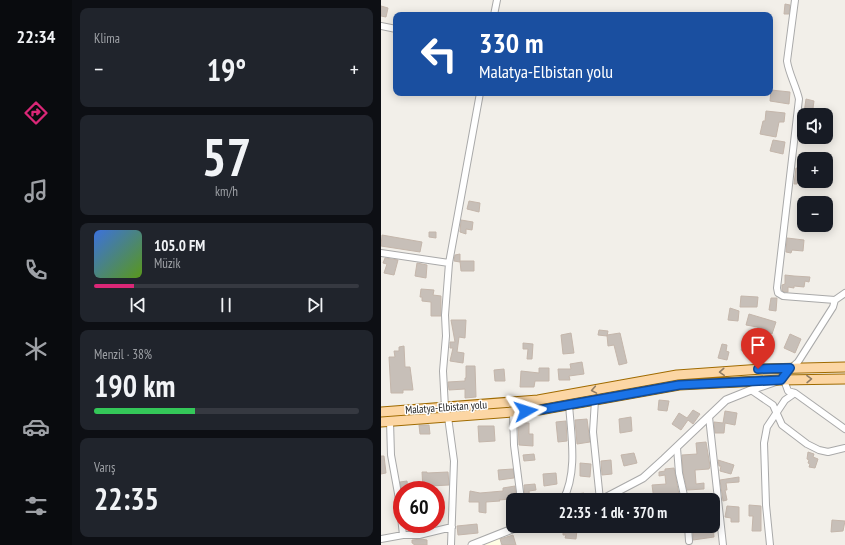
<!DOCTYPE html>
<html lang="tr">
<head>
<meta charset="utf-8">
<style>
  body { margin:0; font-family:"PT Sans Narrow",sans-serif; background:#20242c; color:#f1f3f6; height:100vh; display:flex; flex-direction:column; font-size:15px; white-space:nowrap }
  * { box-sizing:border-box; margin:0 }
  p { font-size:13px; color:#9ea1a6 }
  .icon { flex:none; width:22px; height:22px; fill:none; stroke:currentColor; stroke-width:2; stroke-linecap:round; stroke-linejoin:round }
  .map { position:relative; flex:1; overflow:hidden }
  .sheet { display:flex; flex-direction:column; gap:8px; padding:8px; background:#0d0f14; width:309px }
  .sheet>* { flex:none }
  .top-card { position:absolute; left:12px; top:12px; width:380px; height:84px; border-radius:8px; box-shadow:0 2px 10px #0003; background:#1a4fa0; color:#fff; overflow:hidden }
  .tools { position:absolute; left:416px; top:108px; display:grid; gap:8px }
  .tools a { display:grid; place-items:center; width:36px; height:36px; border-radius:8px; background:#171b24; box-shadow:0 2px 10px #0003; font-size:20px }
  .speed { position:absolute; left:12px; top:481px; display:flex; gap:8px; font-size:20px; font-weight:700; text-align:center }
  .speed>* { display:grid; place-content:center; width:52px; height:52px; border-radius:50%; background:#171b24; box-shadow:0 2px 10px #0003; line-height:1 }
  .speed .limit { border:6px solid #d22; background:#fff; color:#111 }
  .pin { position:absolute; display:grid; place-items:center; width:34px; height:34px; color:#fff; margin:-41px -17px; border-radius:50% 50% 50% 0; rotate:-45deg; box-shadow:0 0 4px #0007 }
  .pin .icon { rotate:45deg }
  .me { position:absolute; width:44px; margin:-22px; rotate:84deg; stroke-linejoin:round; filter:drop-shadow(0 0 3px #0008) }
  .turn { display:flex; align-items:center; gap:14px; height:84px; padding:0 20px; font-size:18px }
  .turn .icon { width:52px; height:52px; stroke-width:2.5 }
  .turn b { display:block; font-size:28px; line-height:34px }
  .big { font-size:30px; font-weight:700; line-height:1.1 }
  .sheet .tile { flex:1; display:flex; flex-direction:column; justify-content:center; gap:6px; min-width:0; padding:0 14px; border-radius:8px; background:#20242c }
  .sheet .dial { align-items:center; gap:0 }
  .dial b { font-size:52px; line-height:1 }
  .song { display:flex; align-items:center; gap:12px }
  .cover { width:48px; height:48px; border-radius:6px; background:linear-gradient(135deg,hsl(220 70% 55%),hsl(90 70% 35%)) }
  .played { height:4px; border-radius:2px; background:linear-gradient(90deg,#db2777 15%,#363941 15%) }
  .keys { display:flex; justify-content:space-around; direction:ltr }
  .heat { display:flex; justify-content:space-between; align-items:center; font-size:22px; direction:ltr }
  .charge { height:6px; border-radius:3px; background:linear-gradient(90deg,#34c759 38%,#363941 0) }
  .trip { position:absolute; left:125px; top:493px; width:214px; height:40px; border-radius:8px; background:#171b24; box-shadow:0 2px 10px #0003; font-weight:700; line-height:40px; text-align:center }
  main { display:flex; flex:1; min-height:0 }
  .dock { display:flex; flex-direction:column; width:72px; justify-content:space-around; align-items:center; background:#090b0e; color:#9ea1a6 }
  .dock .icon { width:28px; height:28px }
  .dock .active { color:#db2777 }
  .dock b { font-size:18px; color:#f1f3f6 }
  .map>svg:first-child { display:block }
  .education { fill:#ffffe5 }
  .building { fill:#c7bfb8; stroke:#c4b6ab }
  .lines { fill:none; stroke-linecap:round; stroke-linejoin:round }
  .minor-casing { stroke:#a9a9a9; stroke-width:8 }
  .tertiary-casing { stroke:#a9a9a9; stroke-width:9 }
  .primary-casing { stroke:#a06b00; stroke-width:11 }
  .minor { stroke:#fff; stroke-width:6 }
  .tertiary { stroke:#fff; stroke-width:7 }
  .primary { stroke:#fcd6a4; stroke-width:9 }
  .oneway { stroke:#8f7c63 }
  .route-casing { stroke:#114b97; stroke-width:10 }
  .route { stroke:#1a73e8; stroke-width:7 }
  .labels { text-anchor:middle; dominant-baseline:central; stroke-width:3; stroke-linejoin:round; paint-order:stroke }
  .street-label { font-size:11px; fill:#222; stroke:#fff }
</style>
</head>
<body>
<main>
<nav class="dock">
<b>22:34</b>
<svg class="icon active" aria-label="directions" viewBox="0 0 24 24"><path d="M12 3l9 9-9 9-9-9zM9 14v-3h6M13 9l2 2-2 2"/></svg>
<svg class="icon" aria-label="music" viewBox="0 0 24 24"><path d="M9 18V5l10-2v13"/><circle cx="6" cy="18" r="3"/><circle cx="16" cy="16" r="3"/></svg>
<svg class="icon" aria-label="phone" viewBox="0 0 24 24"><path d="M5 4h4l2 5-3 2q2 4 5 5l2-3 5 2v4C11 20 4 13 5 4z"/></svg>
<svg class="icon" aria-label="climate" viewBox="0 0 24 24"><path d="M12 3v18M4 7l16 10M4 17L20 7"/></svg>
<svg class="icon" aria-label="car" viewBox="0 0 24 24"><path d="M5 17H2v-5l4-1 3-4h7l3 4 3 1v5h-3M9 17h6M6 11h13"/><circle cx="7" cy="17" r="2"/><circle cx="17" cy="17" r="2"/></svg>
<svg class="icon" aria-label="filters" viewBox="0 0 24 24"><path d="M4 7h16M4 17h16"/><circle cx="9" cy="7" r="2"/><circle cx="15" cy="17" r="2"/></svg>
</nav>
<section class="sheet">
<div class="tile"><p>Klima</p>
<div class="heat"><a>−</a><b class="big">19°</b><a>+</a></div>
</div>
<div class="tile dial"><b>57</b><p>km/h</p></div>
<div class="tile">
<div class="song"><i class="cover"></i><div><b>105.0 FM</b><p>Müzik</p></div></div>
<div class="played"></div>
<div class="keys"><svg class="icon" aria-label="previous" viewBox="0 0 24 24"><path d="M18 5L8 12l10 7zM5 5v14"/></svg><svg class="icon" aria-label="pause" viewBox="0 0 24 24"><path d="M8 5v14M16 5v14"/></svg><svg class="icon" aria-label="next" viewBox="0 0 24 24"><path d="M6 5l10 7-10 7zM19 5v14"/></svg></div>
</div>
<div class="tile"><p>Menzil · 38%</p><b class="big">190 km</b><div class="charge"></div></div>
<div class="tile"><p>Varış</p><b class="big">22:35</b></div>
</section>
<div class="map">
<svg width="464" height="545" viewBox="0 0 464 545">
  <rect width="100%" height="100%" fill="#f2efe9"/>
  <path class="education" d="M119,534V545H96Z"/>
  <path class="building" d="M404,4L409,5L408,14H403Z
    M0,6L7,8L5,17L0,16Z
    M390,90L409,92L408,104L389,101Z
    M425,99L433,101L432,108L434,109L433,115L423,113Z
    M385,111L404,113L403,122H398L395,137L379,134L382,121H384Z
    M392,140L404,142L402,154L389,151Z
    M415,168L423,169V183L417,181L416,184H413Z
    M88,201L99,203L98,212L86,209Z
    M80,220L92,222L91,230L85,229V234L79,232Z
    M48,232H55V238L48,237Z
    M1,235L41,242L39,252L0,246Z
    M406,238L423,240L422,251L411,250L410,253L405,252Z
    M79,254V262L73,261L74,255Z
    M4,258L17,260L13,275L3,273L6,264L2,263Z
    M79,261H93V271H80Z
    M36,263L46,265L45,278L34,276Z
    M404,275L413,276L429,277L428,282L424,281L423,287L413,286V288L407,287V292H403L401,290V285L404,284Z
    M40,289L53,290L52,295L60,296V316H50V302L41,301V297H39Z
    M360,296L377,297L376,307H359Z
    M390,298H396L395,311L388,310Z
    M349,308L358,311L357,321L347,320Z
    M368,314L395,322L391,334L376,327L365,325Z
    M70,320H85L84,338L78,337L76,352L83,353L82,363L69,361L72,348H69V342H74Z
    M218,330L227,331L226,336L217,335Z
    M190,333L193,353L182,354L180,335Z
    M239,333L246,363L238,365L233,345L227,346L226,335Z
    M409,334L420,339L414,353L403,348Z
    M366,341L378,348L373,357L360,350Z
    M142,343L152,344L151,359H146L147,349H142Z
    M341,344L346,345L345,351L348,352L346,360L337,358Z
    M23,346L24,367H29L32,390H22V393H10L8,357H14L13,351H18V347Z
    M201,362L203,374L188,376L189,380H178L177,369H190L189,364Z
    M85,366H94L95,397L84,398V389L68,390L67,382L84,381V378H85Z
    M158,368H168V381H154L153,387H139L140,371L158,373Z
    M123,369L124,381H114L113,370Z
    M278,400L288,401L286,411L277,410Z
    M312,410L319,414L312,424L307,420L300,430L291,424L298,413L306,418Z
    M344,411L356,413L354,425L344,423L343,433H334L333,422L342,423Z
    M250,417L251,431L239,433L238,419Z
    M206,419L209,442L196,444L194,420Z
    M185,421L186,441L177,442L175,422Z
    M137,423H148V434H152V446L138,445Z
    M38,425H48L49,434H39Z
    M97,426H113L114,441L98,442Z
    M325,442L329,466L328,469L314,470L315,484L323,483V489L306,490L302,472L301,455L316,454L315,443Z
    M427,452L433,454L432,457L437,459L434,468L428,467L429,464L427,463L428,460L426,459Z
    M253,453L256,463L243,466L240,455Z
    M153,454L154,460L143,461L142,455Z
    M0,456H3L5,473L0,474Z
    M230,460L231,474L221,475L220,461Z
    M337,460L353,465L350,474L339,471L340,466H338Z
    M199,463L210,464L209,477L199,476Z
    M293,468L299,500H273L271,485L285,484L284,475L278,476V472L284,471V469Z
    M132,469L133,478L118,480L117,470Z
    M41,472H46V473L67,472L68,485L49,486V489H42Z
    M175,473L176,484L163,486L162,474Z
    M358,477V482L345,483L346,490H344L346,500L342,501L339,480Z
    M26,481L27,490H21L19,482Z
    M154,484L155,490L148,491L149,500H144L143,485Z
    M134,486L135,500H130V499L118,500L119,501L105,502V513L98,512V502H88L89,491L99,493L122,491V488Z
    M203,493V498L195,499V494Z
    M368,505L380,506V531H371L372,516H368Z
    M346,506L358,507V522H350V518L344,517Z
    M451,520L464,521L462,531L450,532Z
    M96,524L97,533L77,535L76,526Z
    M314,526H332L333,537L312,540V530H314Z
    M182,529L196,530L195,539L184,538L185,535H182Z
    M132,535L135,545H121L119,539Z
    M40,539L46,540V545H33V544L31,543V540Z"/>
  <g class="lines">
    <defs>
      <path id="minor" d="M414,0L406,61C408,74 415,86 418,99L396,288L397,293L402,296L454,300
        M113,15L116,0
        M0,26L15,29
        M0,253L68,263
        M410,368L417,362L452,307L454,300L464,293
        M370,390L392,405L401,425L426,444L438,450L447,452L464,448
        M414,393L464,429
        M214,400L212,432L219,500
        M132,412L133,445L140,500
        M328,417L342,545
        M9,421L10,455L18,499L22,535
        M296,448L298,473L304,500
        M182,500C197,472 190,435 188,404
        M307,526L308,541
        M0,539L22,535H38L71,527
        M70,545L73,461L67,417L64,408L62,371L65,336L64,315L68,263L99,93
        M389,545L385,505L383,443L386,427L404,400L414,393L407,391L403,380"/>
      <path id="tertiary" d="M220,500L262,478L283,459L345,400L370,390L399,380L409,368
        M91,545L139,526"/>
      <path id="primary" d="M0,412L157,400L296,375L381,369L464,367
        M0,422L158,410L298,385L399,380L464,379"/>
    </defs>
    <use href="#minor" class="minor-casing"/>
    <use href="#tertiary" class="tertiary-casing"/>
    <use href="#primary" class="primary-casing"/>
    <use href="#minor" class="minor"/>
    <use href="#tertiary" class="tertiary"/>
    <use href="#primary" class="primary"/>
  </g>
  <defs><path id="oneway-chevron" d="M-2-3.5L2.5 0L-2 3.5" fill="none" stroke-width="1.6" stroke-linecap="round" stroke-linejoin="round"/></defs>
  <g class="oneway">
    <use href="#oneway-chevron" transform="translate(341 372) rotate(176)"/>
    <use href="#oneway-chevron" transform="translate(428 379) rotate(-1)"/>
    <use href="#oneway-chevron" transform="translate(213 390) rotate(170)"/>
  </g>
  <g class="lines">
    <defs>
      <path id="route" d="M145,411L158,410L298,385L400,380L409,368L377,369"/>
    </defs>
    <use href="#route" class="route-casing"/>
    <use href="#route" class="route"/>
  </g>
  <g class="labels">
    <g class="street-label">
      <text transform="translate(65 407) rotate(-4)">Malatya-Elbistan yolu</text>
    </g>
  </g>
</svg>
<div class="tools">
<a><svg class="icon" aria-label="sound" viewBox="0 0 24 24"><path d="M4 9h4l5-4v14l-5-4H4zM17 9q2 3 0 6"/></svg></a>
<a>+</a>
<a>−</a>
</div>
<div class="speed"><div class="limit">60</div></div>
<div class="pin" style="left:377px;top:369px;background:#d93025"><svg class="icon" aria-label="arrive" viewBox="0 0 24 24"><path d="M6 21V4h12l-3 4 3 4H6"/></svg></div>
<svg class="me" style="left:145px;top:411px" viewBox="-20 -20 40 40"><path d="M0-17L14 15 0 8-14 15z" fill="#1a73e8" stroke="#fff" stroke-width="4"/></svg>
<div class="trip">22:35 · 1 dk · 370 m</div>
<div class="top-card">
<div class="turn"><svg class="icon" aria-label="left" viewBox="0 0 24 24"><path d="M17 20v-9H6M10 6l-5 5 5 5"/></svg><div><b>330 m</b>Malatya-Elbistan yolu</div></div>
</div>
</div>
</main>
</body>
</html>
